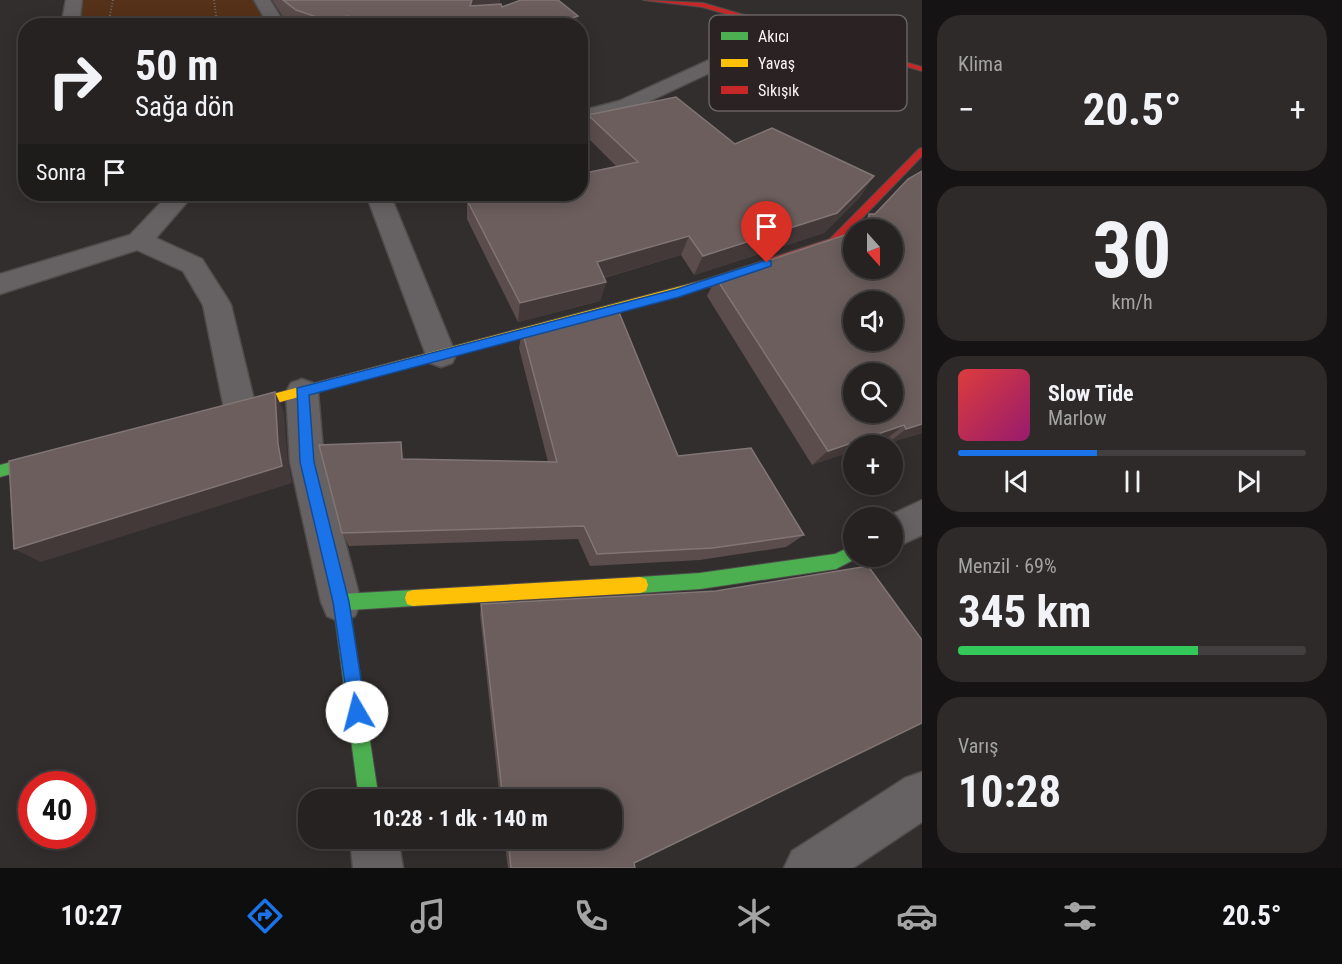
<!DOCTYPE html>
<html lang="tr">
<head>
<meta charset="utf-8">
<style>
  body { margin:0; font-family:"Roboto Condensed",sans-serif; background:#2e2a2a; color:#f1f3f6; height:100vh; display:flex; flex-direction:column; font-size:22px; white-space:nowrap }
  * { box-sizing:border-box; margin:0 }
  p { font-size:20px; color:#a4a4a5 }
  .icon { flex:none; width:33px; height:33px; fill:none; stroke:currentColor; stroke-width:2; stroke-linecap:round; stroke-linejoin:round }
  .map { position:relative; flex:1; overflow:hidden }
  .sheet { display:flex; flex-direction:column; gap:15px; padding:15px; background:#151313; width:420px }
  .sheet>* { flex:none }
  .banner { position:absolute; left:18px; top:18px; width:570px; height:183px; border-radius:24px; box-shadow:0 3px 15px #0003,0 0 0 2px #423f40; background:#262222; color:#f1f3f6; overflow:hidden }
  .needle { width:39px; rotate:159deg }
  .fabs { position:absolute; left:843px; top:219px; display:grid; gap:12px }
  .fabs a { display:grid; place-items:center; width:60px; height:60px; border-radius:50%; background:#262222; box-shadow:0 3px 15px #0003,0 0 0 2px #423f40; font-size:30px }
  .speed { position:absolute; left:18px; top:771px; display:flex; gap:12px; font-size:30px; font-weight:700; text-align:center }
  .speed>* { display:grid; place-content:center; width:78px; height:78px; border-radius:50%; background:#262222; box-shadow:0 3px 15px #0003,0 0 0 2px #423f40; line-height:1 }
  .speed .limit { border:9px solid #d22; background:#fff; color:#111 }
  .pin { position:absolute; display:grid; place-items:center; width:51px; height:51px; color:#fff; margin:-62px -26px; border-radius:50% 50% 50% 0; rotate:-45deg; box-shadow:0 0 6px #0007 }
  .pin .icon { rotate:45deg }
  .me { position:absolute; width:66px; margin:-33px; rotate:352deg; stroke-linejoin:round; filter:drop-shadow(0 0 4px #0008) }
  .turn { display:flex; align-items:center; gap:21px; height:126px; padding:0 18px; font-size:27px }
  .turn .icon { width:78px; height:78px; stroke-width:2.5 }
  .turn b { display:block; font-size:42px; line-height:51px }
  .then { display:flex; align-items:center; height:57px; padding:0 18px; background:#0003; gap:12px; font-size:22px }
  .big { font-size:45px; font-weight:700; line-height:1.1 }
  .sheet .card { flex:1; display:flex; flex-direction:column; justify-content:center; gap:9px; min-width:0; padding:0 21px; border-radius:24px; background:#2e2a2a }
  .sheet .dial { align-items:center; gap:0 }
  .dial b { font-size:78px; line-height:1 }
  .song { display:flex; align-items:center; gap:18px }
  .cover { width:72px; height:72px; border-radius:9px; background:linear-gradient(135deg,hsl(0 70% 55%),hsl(320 70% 35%)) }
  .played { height:6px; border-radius:3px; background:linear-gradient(90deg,#1a73e8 40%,#423f40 40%) }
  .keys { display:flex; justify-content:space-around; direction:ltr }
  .heat { display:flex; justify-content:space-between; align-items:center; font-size:33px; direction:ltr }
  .charge { height:9px; border-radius:4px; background:linear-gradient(90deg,#34c759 69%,#423f40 0) }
  .trip { position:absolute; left:298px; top:789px; width:324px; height:60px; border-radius:24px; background:#262222; box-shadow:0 3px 15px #0003,0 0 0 2px #423f40; font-weight:700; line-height:60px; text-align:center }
  .tab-bar { display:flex; height:96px; justify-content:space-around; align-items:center; background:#0f0e0e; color:#a4a4a5 }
  .tab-bar .icon { width:42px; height:42px }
  .tab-bar .current { color:#1a73e8 }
  .tab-bar b { font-size:27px; color:#f1f3f6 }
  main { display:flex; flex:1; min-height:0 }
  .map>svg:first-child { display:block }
  .green { fill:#563119 }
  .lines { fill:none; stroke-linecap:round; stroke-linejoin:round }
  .street-casing { stroke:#4f4c4c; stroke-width:3 }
  .fast-casing { stroke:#4f4c4c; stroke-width:2 }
  .slow-casing { stroke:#4f4c4c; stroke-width:2 }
  .jam-casing { stroke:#4f4c4c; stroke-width:2 }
  .path { stroke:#6c6969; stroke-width:2; stroke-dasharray:1 2; stroke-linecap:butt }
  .street { fill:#666263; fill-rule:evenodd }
  .fast { fill:#4caf50; fill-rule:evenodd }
  .slow { fill:#ffc107; fill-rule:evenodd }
  .jam { fill:#c62828; fill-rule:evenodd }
  .wall { fill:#5a4d4b }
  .shaded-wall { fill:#433938 }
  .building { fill:#6b5e5d; stroke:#817675; stroke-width:1.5; fill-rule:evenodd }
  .route { fill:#1a73e8; stroke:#114b97; stroke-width:1.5 }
  .key { fill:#2b2223; stroke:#696162; stroke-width:1.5 }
  .key-label { font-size:16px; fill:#f9f3f4 }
</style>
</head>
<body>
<main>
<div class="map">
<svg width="922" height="868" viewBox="0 0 922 868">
  <rect width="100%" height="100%" fill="#332e2e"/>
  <path class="green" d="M74,0H262L278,26H70Z"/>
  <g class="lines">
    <defs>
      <path id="street" d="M66,0H82L79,26H61Z
        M254,0H270L286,26H269Z
        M786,25L795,30L792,34L633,109L580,124V111L619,101Z
        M169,194H194L156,238L202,259L227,298L231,305L256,408L251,417L240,421L229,417L224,408L203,305L183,271L137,250L0,294V274L130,235Z
        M366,194H390L456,355L452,363L441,367L430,363L426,355Z
        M302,379L313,383L318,392L324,462L361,602L355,616L341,622L327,616L321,602L290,462L286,392L291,383Z
        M922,500V535L892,549V518H884Z
        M922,772V822L853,868H784L792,851L905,778Z
        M350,838H398L403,868H353Z"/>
      <path id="fast" d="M52,451L57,453L59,457L57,461L0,477V465Z
        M854,545V556L859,557L836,569L700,589L640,593L634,591L632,585L634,579L640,577L700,573L835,554Z
        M413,590L419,592L421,598L419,604L413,606L350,610L379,800H359L333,602L335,596L341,594Z"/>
      <path id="slow" d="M708,279L714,283L712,286L235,414L230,413L228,409L230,405L235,404Z
        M640,577L646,579L648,585L646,591L640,593L413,606L407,604L405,598L407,592L413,590Z"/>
      <path id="jam" d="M643,0L703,3L922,67V71L702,7Z
        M922,148V156L838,243L712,286H704V280L830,239L919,149Z"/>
    </defs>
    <use href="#street" class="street-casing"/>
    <use href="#fast" class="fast-casing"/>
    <use href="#slow" class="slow-casing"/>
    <use href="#jam" class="jam-casing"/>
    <path class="path" d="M113,0L109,20L167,26
      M214,0L217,23
      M171,26L243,22"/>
    <use href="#street" class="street"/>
    <use href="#fast" class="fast"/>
    <use href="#slow" class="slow"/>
    <use href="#jam" class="jam"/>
  </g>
  <path class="wall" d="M272,0H500V4L502,7L577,26H293L283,17Z
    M718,58L833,88L782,110L712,74Z
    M588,115L735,144L861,196L824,233L694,275L681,255L604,278L606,282L600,301L518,322L467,219V200L617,167L585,135Z
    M869,214H875L922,433L888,443L885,440L869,446H854L812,465L707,296L716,278L854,268L858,230Z
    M522,330L678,456L804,535L786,547L700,560L590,566L578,539L349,546L342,533L548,462L519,348Z
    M868,566L922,640V723L634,863L635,868H508L504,838H612V800H500L480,615L481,604L716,591Z"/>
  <path class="shaded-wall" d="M472,0H500V10L470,6Z
    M348,16L349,26H326L325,20Z
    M578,16L577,26H553V25Z
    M842,71L833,88L782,110L790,94Z
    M874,176L861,196L824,233L694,275L703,256Z
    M689,236L681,255L592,281L597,262Z
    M606,282L600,301L518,322L520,303Z
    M275,392L284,412L288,462L292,483L41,562L14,549Z
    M922,424V433L888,443L906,429Z
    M904,425L885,440L869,446H854V451L812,465L828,451Z
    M401,442L404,458L405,475L402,459Z"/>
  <path class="building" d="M283,0H472L470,6L501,4L502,7L521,0H558L578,16L553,25L554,26H351L348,16L325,20L296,10Z
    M676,97L735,144L772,128L874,176L837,213L703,256L689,236L597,262L606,282L520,303L467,200L494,194H580V174L638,162L588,115Z
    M922,171V424L906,429L904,425L828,451L716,278L854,232V268H892V230H859L869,220V214H875L908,179ZM854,302H892V340H854ZM854,374H892V412H854Z
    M616,305L678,456L751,448L804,535L713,548L597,554L584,526L342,533L319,445L401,442L402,459L557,462L522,330Z
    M275,392L278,444L282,466L14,549L9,461Z
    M868,566L922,640V723L634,863L635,868H511L508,838H612V800H503L481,604L716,591Z"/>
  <path class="route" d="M767,260L771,261V266L679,297L309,395L314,462L349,602L366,712L363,718L357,721L350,718L333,602L300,462L297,388L677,289Z"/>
  <rect x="709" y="15" width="198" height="96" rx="9" class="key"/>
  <rect x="721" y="32" width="27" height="8" fill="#4caf50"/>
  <rect x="721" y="59" width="27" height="8" fill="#ffc107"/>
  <rect x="721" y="86" width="27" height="8" fill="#c62828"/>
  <g class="key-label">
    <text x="758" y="42">Akıcı</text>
    <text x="758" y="69">Yavaş</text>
    <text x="758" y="96">Sıkışık</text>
  </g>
</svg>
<div class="fabs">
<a><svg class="needle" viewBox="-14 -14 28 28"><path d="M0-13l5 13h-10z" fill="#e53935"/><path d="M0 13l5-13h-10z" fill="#a4a4a5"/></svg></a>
<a><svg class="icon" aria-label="sound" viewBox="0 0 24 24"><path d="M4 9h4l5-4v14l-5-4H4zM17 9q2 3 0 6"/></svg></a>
<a><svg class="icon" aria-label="search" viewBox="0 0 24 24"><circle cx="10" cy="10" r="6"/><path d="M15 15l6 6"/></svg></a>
<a>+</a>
<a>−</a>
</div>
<div class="speed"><div class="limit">40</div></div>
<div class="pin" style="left:767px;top:263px;background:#d93025"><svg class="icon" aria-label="arrive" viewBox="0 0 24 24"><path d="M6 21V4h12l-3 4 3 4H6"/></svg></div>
<svg class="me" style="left:357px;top:712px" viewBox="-20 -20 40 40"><circle r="19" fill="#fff"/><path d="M0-13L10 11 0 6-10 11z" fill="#1a73e8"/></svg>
<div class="trip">10:28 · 1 dk · 140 m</div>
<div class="banner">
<div class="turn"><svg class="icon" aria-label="right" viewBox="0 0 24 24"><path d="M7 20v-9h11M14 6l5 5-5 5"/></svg><div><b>50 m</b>Sağa dön</div></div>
<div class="then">Sonra<svg class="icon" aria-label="arrive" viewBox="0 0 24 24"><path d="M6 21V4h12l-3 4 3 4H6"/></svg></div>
</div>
</div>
<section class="sheet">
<div class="card"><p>Klima</p>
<div class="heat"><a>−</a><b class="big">20.5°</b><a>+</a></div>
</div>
<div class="card dial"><b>30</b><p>km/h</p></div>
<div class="card">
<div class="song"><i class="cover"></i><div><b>Slow Tide</b><p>Marlow</p></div></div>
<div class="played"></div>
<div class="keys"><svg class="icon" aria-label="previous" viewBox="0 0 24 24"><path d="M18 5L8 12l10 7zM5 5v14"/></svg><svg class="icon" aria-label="pause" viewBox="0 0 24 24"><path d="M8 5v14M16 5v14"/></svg><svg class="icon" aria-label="next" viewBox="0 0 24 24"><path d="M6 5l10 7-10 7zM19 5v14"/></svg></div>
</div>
<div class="card"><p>Menzil · 69%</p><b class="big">345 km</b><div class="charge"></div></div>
<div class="card"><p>Varış</p><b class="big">10:28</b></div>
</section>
</main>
<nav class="tab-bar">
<b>10:27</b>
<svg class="icon current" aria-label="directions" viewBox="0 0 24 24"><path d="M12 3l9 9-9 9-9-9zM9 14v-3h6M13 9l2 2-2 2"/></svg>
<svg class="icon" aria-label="music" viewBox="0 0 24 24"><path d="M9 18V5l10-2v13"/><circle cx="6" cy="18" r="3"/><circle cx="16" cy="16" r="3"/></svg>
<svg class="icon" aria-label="phone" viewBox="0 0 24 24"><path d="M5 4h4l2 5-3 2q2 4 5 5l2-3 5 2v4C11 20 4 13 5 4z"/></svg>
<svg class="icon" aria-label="climate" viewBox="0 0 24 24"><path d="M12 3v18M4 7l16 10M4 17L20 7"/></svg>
<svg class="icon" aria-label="car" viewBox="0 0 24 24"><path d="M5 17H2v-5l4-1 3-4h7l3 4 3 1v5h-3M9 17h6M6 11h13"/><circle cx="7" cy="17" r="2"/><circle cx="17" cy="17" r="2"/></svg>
<svg class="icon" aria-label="filters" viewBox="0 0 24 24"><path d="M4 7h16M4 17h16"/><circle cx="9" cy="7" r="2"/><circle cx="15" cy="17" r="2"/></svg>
<b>20.5°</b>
</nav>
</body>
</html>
